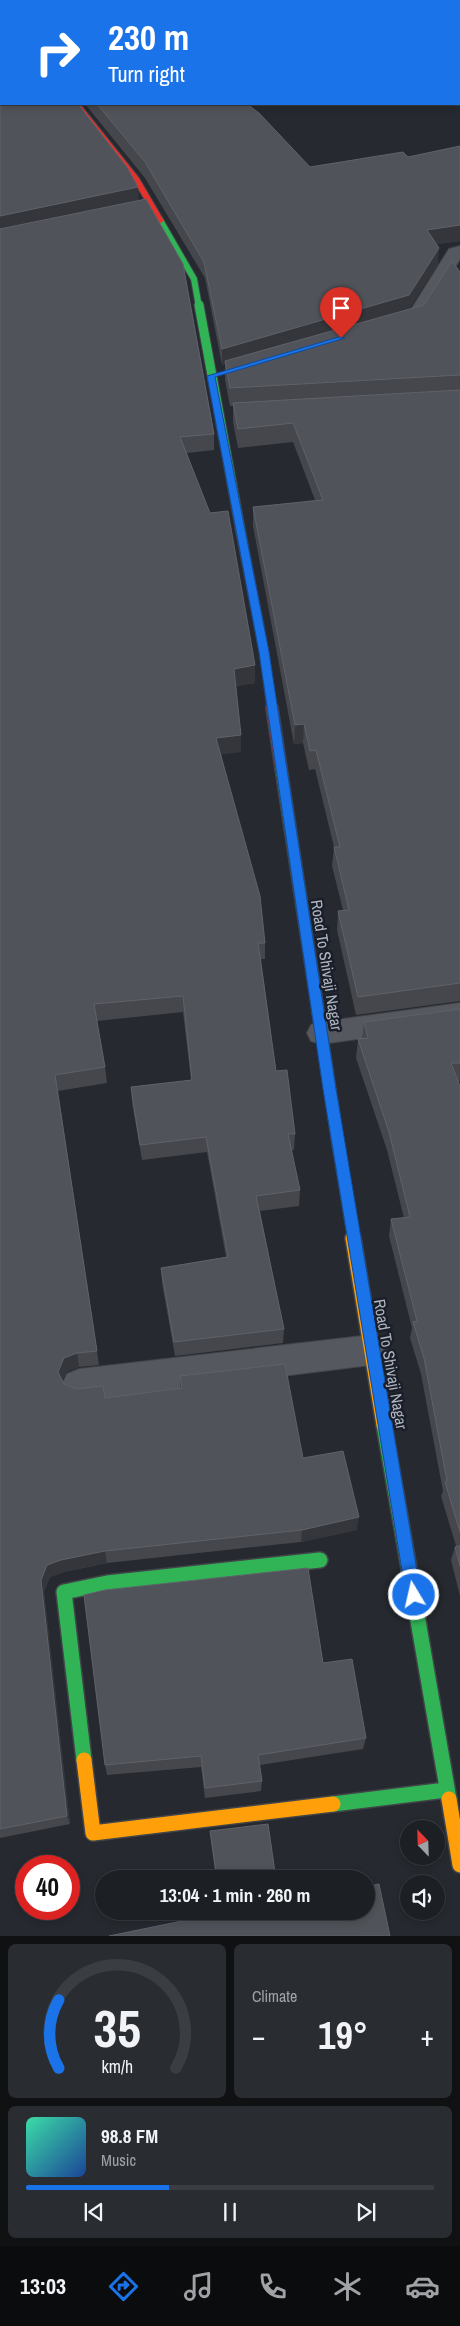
<!DOCTYPE html>
<html lang="en">
<head>
<meta charset="utf-8">
<style>
  body { margin:0; font-family:"Archivo Narrow",sans-serif; background:#292c30; color:#f1f3f6; height:100vh; display:flex; flex-direction:column; font-size:19px; white-space:nowrap }
  * { box-sizing:border-box; margin:0 }
  p { font-size:16px; color:#a0a2a6 }
  .icon { flex:none; width:28px; height:28px; fill:none; stroke:currentColor; stroke-width:2; stroke-linecap:round; stroke-linejoin:round }
  .map { position:relative; height:1936px; overflow:hidden }
  .details { display:flex; flex-direction:column; gap:8px; padding:8px; background:#0f1113; flex:1 }
  .details>* { flex:none }
  .banner { position:absolute; left:0px; top:0px; width:460px; height:105px; box-shadow:0 2px 8px #0003,0 0 0 1px #3a3d41; background:#1a73e8; color:#fff; overflow:hidden }
  .needle { width:32px; rotate:337deg }
  .controls { position:absolute; left:400px; top:1820px; display:grid; gap:10px }
  .controls a { display:grid; place-items:center; width:45px; height:45px; border-radius:50%; background:#1c1f23; box-shadow:0 2px 8px #0003,0 0 0 1px #3a3d41; font-size:25px }
  .speed { position:absolute; left:15px; top:1855px; display:flex; gap:10px; font-size:25px; font-weight:700; text-align:center }
  .speed>* { display:grid; place-content:center; width:65px; height:65px; border-radius:50%; background:#1c1f23; box-shadow:0 2px 8px #0003,0 0 0 1px #3a3d41; line-height:1 }
  .speed .limit { border:8px solid #d22; background:#fff; color:#111 }
  .pin { position:absolute; display:grid; place-items:center; width:42px; height:42px; color:#fff; margin:-51px -21px; border-radius:50% 50% 50% 0; rotate:-45deg; box-shadow:0 0 5px #0007 }
  .pin .icon { rotate:45deg }
  .me { position:absolute; width:55px; margin:-28px; rotate:351deg; stroke-linejoin:round; filter:drop-shadow(0 0 4px #0008) }
  .turn { display:flex; align-items:center; gap:18px; height:105px; padding:0 25px; font-size:22px }
  .turn .icon { width:65px; height:65px; stroke-width:2.5 }
  .turn b { display:block; font-size:35px; line-height:42px }
  .big { font-size:38px; font-weight:700; line-height:1.1 }
  .details .widget { flex:1; display:flex; flex-direction:column; justify-content:center; gap:8px; min-width:0; padding:0 18px; border-radius:8px; background:#292c30 }
  .details .dial { align-items:center; gap:0 }
  .dial svg { height:130px; overflow:visible; fill:none; stroke:#3a3d41; stroke-width:7; stroke-linecap:round; text-anchor:middle }
  .dial text { fill:#f1f3f6; stroke:none }
  .song { display:flex; align-items:center; gap:15px }
  .cover { width:60px; height:60px; border-radius:8px; background:linear-gradient(135deg,hsl(160 70% 55%),hsl(220 70% 35%)) }
  .played { height:5px; border-radius:2px; background:linear-gradient(90deg,#1a73e8 35%,#3a3d41 35%) }
  .keys { display:flex; justify-content:space-around; direction:ltr }
  .heat { display:flex; justify-content:space-between; align-items:center; font-size:28px; direction:ltr }
  .details .tiles { flex:1; display:grid; gap:8px; grid-template-columns:1fr 1fr }
  .widget:last-child { grid-column:span 2 }
  .trip { position:absolute; left:95px; top:1870px; width:280px; height:50px; border-radius:25px; background:#1c1f23; box-shadow:0 2px 8px #0003,0 0 0 1px #3a3d41; font-weight:700; line-height:50px; text-align:center }
  .dock { display:flex; height:80px; justify-content:space-around; align-items:center; background:#0b0c0e; color:#a0a2a6 }
  .dock .icon { width:35px; height:35px }
  .dock .on { color:#1a73e8 }
  .dock b { font-size:22px; color:#f1f3f6 }
  .map>svg:first-child { display:block }
  .lines { fill:none; stroke-linecap:round; stroke-linejoin:round }
  .street-casing { stroke:#414449; stroke-width:2 }
  .fast-far3-casing { stroke:#414449; stroke-width:8 }
  .fast-far2-casing { stroke:#414449; stroke-width:11 }
  .fast-far1-casing { stroke:#414449; stroke-width:14 }
  .fast-casing { stroke:#414449; stroke-width:18 }
  .slow-far1-casing { stroke:#414449; stroke-width:14 }
  .slow-casing { stroke:#414449; stroke-width:18 }
  .jam-far2-casing { stroke:#414449; stroke-width:8 }
  .jam-far1-casing { stroke:#414449; stroke-width:11 }
  .jam-casing { stroke:#414449; stroke-width:14 }
  .street { fill:#55585e; fill-rule:evenodd }
  .fast-far3 { stroke:#30b455; stroke-width:6 }
  .fast-far2 { stroke:#30b455; stroke-width:9 }
  .fast-far1 { stroke:#30b455; stroke-width:11 }
  .fast { stroke:#30b455; stroke-width:15 }
  .slow-far1 { stroke:#ff9f0a; stroke-width:11 }
  .slow { stroke:#ff9f0a; stroke-width:15 }
  .jam-far2 { stroke:#e5322d; stroke-width:6 }
  .jam-far1 { stroke:#e5322d; stroke-width:9 }
  .jam { stroke:#e5322d; stroke-width:11 }
  .wall { fill:#45474d }
  .shaded-wall { fill:#34363c }
  .building { fill:#505359; stroke:#5f626a }
  .route { fill:#1a73e8; stroke:#114b97 }
  .labels { text-anchor:middle; dominant-baseline:central; stroke-width:5; stroke-linejoin:round; paint-order:stroke }
  .street-label { font-size:16px; fill:#afb5c1; stroke:#1a1f29 }
</style>
</head>
<body>
<div class="map">
<svg width="460" height="1936" viewBox="0 0 460 1936">
  <rect width="100%" height="100%" fill="#26292f"/>
  <g class="lines">
    <defs>
      <path id="street" d="M460,246V259L422,321L395,329L389,327L386,323L389,319L409,313L449,249Z
        M460,1003V1025L321,1044L311,1041L307,1033L311,1025L321,1022Z
        M371,1335L383,1339L387,1350L383,1361L371,1365L79,1401L67,1396L62,1385L67,1374L79,1369Z"/>
      <path id="fast-far3" d="M160,220L194,279L199,307"/>
      <path id="fast-far2" d="M199,305L241,533"/>
      <path id="fast-far1" d="M281,768L338,1143"/>
      <path id="fast" d="M384,1425L449,1799
        M84,1760L64,1592L107,1583L320,1560
        M333,1804L446,1790"/>
      <path id="slow-far1" d="M338,1143L354,1239"/>
      <path id="slow" d="M353,1238L384,1425
        M84,1760L93,1833L333,1804
        M449,1799L460,1865"/>
      <path id="jam-far2" d="M76,104L136,179L160,220"/>
      <path id="jam-far1" d="M241,533L264,652L272,709"/>
      <path id="jam" d="M272,708L281,768"/>
    </defs>
    <use href="#street" class="street-casing"/>
    <use href="#fast-far3" class="fast-far3-casing"/>
    <use href="#fast-far2" class="fast-far2-casing"/>
    <use href="#fast-far1" class="fast-far1-casing"/>
    <use href="#fast" class="fast-casing"/>
    <use href="#slow-far1" class="slow-far1-casing"/>
    <use href="#slow" class="slow-casing"/>
    <use href="#jam-far2" class="jam-far2-casing"/>
    <use href="#jam-far1" class="jam-far1-casing"/>
    <use href="#jam" class="jam-casing"/>
    <use href="#street" class="street"/>
    <use href="#fast-far3" class="fast-far3"/>
    <use href="#fast-far2" class="fast-far2"/>
    <use href="#fast-far1" class="fast-far1"/>
    <use href="#fast" class="fast"/>
    <use href="#slow-far1" class="slow-far1"/>
    <use href="#slow" class="slow"/>
    <use href="#jam-far2" class="jam-far2"/>
    <use href="#jam-far1" class="jam-far1"/>
    <use href="#jam" class="jam"/>
  </g>
  <path class="wall" d="M0,0H460V62L459,61V1H1L139,201L214,434V450L187,453L255,665V683L236,686L241,752L221,754L265,943V959H261L276,1071L295,1134L294,1150H291L300,1190L299,1206L260,1211L284,1329L283,1343L175,1356L162,1283L161,1268L226,1257L207,1152L142,1160L132,1103L131,1087L191,1080L183,1012L97,1021L105,1067L107,1083L58,1091L99,1365L79,1367L66,1372L62,1381L64,1384L76,1389L105,1398L180,1388V1376L303,1458L357,1530L301,1542L107,1563L64,1572L50,1577L44,1592L70,1824L0,1838Z
    M85,104H247L310,167L408,157L460,146V241L437,244L438,264L409,309L424,305L460,272V1001L356,1015L337,930L338,911L343,910L332,866L334,847L315,769L309,770L303,743L294,744L253,526V507L315,500L293,442L238,448L233,422V406H230L225,380V364L222,365L205,278L145,178Z
    M460,1009V1081H458L460,1086V1596L451,1560L455,1547L456,1546L441,1496L443,1491L421,1374L410,1338L412,1328L389,1236L391,1219L404,1218L387,1150L356,1058L358,1039H362L364,1022Z
    M323,1663L366,1738L363,1749L260,1765L262,1781L261,1791L205,1798L201,1767L107,1775L105,1765Z
    M210,1831L276,1879H216L211,1840Z"/>
  <path class="shaded-wall" d="M138,187L139,203L0,233V216Z
    M460,225V241L426,246L427,230Z
    M439,248L438,264L408,311L225,361V364L222,365V349Z
    M255,665V683L234,686V669Z
    M304,724L303,743L294,744L295,725Z
    M241,735V752L216,755V738Z
    M77,1353L79,1367L66,1372L60,1386L58,1372L64,1358Z
    M359,1517L357,1530L301,1542L302,1530Z
    M105,1551L107,1563L64,1572L50,1577L44,1592L70,1824L67,1816L41,1580L47,1565L61,1560Z"/>
  <path class="building" d="M0,0H460V47L459,46V1H1V32L0,25Z
    M0,34H1V104H78L127,167L138,187L0,216Z
    M97,104H247L259,113L310,167L403,152L408,157L460,146V225L427,230L439,248L409,295L222,349L204,262L145,162Z
    M146,199L183,264L214,434L180,437L210,513L228,511L255,665L234,669L241,735L216,738L260,896L265,943H258L276,1071L287,1070L295,1134H288L300,1190L256,1196L284,1329L174,1342L161,1268L228,1257L206,1137L140,1145L131,1087L192,1080L183,996L94,1004L105,1067L55,1075L97,1351L77,1353L64,1358L58,1372L64,1384L76,1389L103,1386L105,1398L182,1388L180,1376L285,1364L303,1458L343,1451L359,1517L302,1530L105,1551L61,1560L47,1565L41,1580L67,1816L0,1829V229Z
    M452,261L460,272V375L230,388L225,361L424,305Z
    M460,390V983L358,997L338,911L349,910L334,847H340L316,750L310,751L304,724L295,725L253,507L323,500L293,423L238,429L233,403Z
    M460,1009V1063H451L460,1086V1532L445,1482L447,1481L424,1358L413,1322L417,1321L391,1219L410,1217L389,1132L358,1039L368,1038L364,1022Z
    M460,1546V1566L455,1547Z
    M308,1568L323,1663L352,1659L366,1738L258,1755L262,1781L205,1788L201,1756L105,1765L84,1595L105,1590Z
    M268,1824L276,1879H217L210,1831Z
    M379,1884L390,1936H109L221,1913V1911H366V1887Z"/>
  <path class="route" d="M339,337L345,338L215,377L269,652L336,1089L421,1595L419,1600L414,1602L408,1600L406,1595L323,1089L259,652L207,376Z"/>
  <g class="labels">
    <g class="street-label">
      <text transform="translate(327 965) rotate(81)">Road To Shivaji Nagar</text>
      <text transform="translate(391 1364) rotate(80)">Road To Shivaji Nagar</text>
    </g>
  </g>
</svg>
<div class="controls">
<a><svg class="needle" viewBox="-14 -14 28 28"><path d="M0-13l5 13h-10z" fill="#e53935"/><path d="M0 13l5-13h-10z" fill="#a0a2a6"/></svg></a>
<a><svg class="icon" aria-label="sound" viewBox="0 0 24 24"><path d="M4 9h4l5-4v14l-5-4H4zM17 9q2 3 0 6"/></svg></a>
</div>
<div class="speed"><div class="limit">40</div></div>
<div class="pin" style="left:341px;top:338px;background:#d93025"><svg class="icon" aria-label="arrive" viewBox="0 0 24 24"><path d="M6 21V4h12l-3 4 3 4H6"/></svg></div>
<svg class="me" style="left:414px;top:1595px" viewBox="-20 -20 40 40"><circle r="17" fill="#1a73e8" stroke="#fff" stroke-width="3"/><path d="M0-11L8 9 0 5-8 9z" fill="#fff"/></svg>
<div class="trip">13:04 · 1 min · 260 m</div>
<div class="banner">
<div class="turn"><svg class="icon" aria-label="right" viewBox="0 0 24 24"><path d="M7 20v-9h11M14 6l5 5-5 5"/></svg><div><b>230 m</b>Turn right</div></div>
</div>
</div>
<section class="details">
<div class="tiles">
<div class="widget dial"><svg viewBox="0 0 100 80">
<path d="M14 69A42 42 0 1 1 86 69"/>
<path d="M14 69A42 42 0 0 1 14 27" stroke="#1a73e8"/>
<text x="50" y="56" font-size="32" font-weight="700">35</text>
<text x="50" y="72" font-size="11">km/h</text>
</svg></div>
<div class="widget"><p>Climate</p>
<div class="heat"><a>−</a><b class="big">19°</b><a>+</a></div>
</div>
<div class="widget">
<div class="song"><i class="cover"></i><div><b>98.8 FM</b><p>Music</p></div></div>
<div class="played"></div>
<div class="keys"><svg class="icon" aria-label="previous" viewBox="0 0 24 24"><path d="M18 5L8 12l10 7zM5 5v14"/></svg><svg class="icon" aria-label="pause" viewBox="0 0 24 24"><path d="M8 5v14M16 5v14"/></svg><svg class="icon" aria-label="next" viewBox="0 0 24 24"><path d="M6 5l10 7-10 7zM19 5v14"/></svg></div>
</div>
</div>
</section>
<nav class="dock">
<b>13:03</b>
<svg class="icon on" aria-label="directions" viewBox="0 0 24 24"><path d="M12 3l9 9-9 9-9-9zM9 14v-3h6M13 9l2 2-2 2"/></svg>
<svg class="icon" aria-label="music" viewBox="0 0 24 24"><path d="M9 18V5l10-2v13"/><circle cx="6" cy="18" r="3"/><circle cx="16" cy="16" r="3"/></svg>
<svg class="icon" aria-label="phone" viewBox="0 0 24 24"><path d="M5 4h4l2 5-3 2q2 4 5 5l2-3 5 2v4C11 20 4 13 5 4z"/></svg>
<svg class="icon" aria-label="climate" viewBox="0 0 24 24"><path d="M12 3v18M4 7l16 10M4 17L20 7"/></svg>
<svg class="icon" aria-label="car" viewBox="0 0 24 24"><path d="M5 17H2v-5l4-1 3-4h7l3 4 3 1v5h-3M9 17h6M6 11h13"/><circle cx="7" cy="17" r="2"/><circle cx="17" cy="17" r="2"/></svg>
</nav>
</body>
</html>
